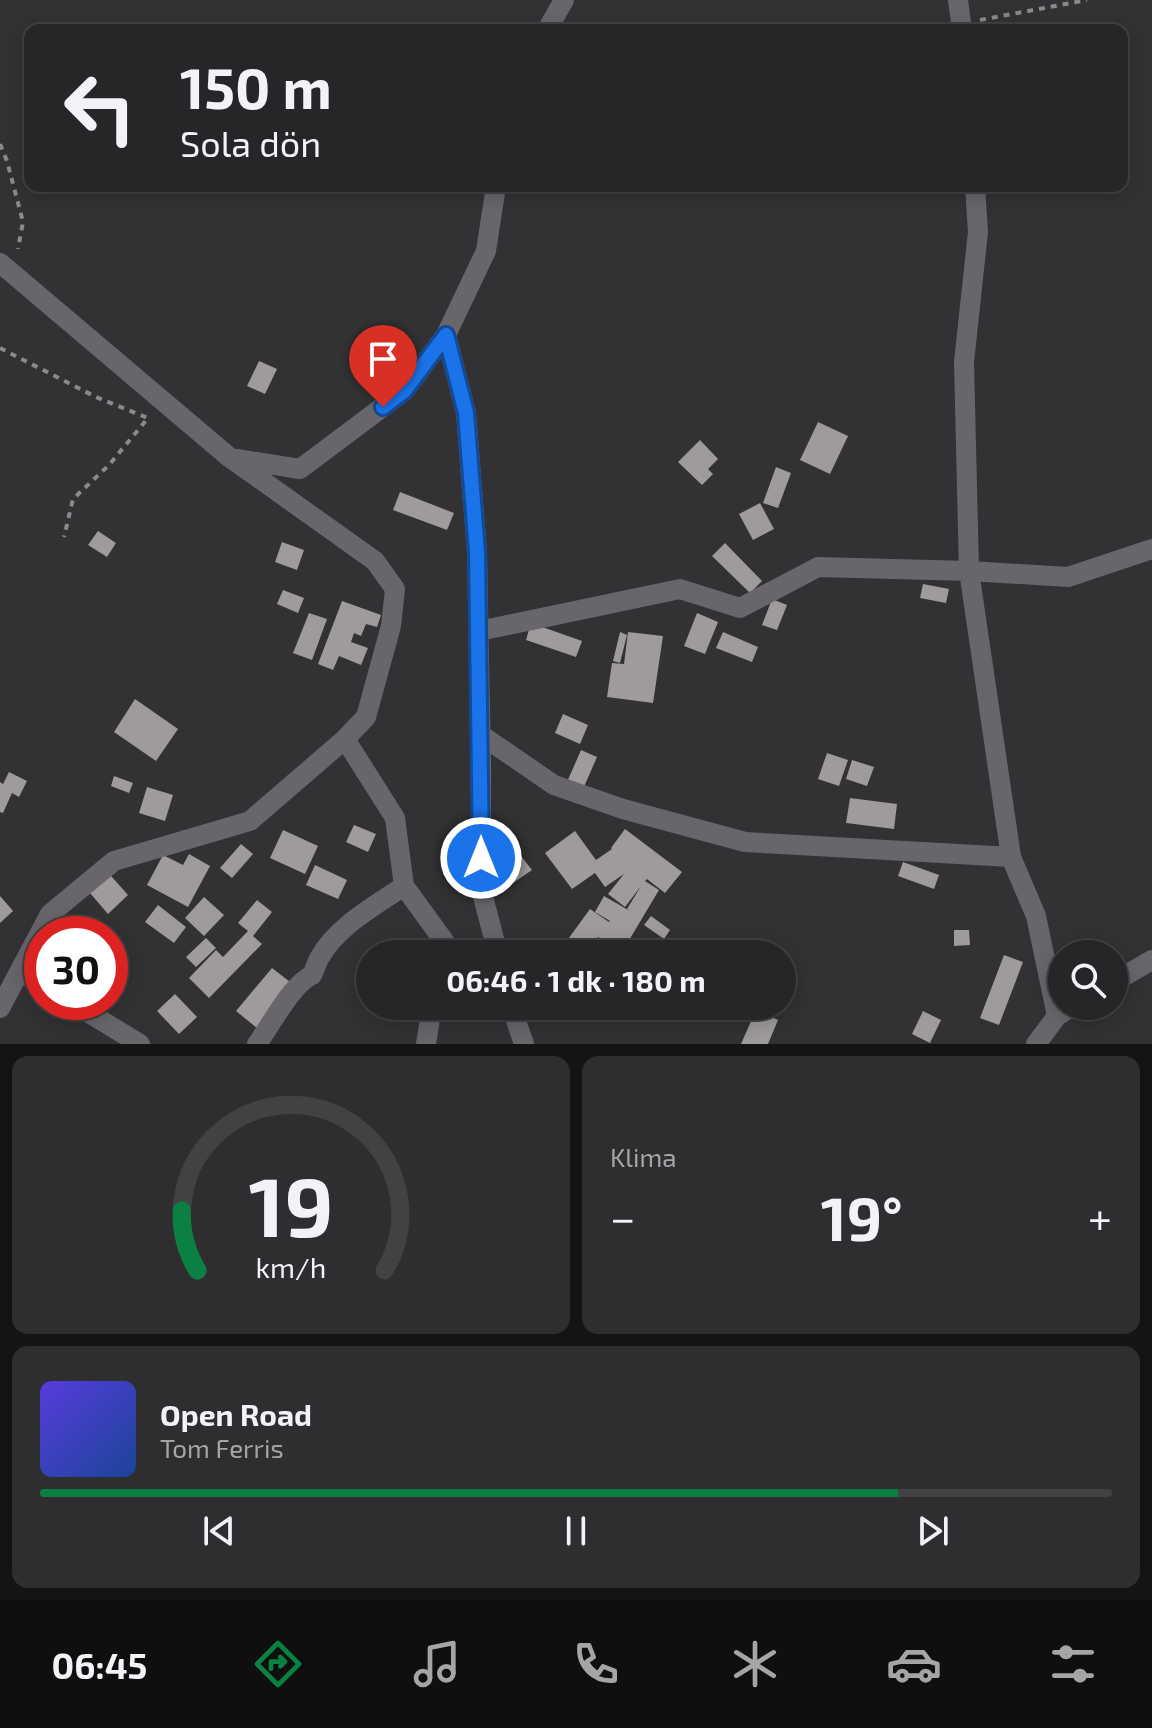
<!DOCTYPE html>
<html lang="tr">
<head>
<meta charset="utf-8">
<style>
  body { margin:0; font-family:"Exo 2",sans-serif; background:#2e2d2f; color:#f1f3f6; height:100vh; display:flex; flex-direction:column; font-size:30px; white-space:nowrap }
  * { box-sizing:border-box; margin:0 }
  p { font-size:26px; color:#a4a5a7 }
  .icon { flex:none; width:44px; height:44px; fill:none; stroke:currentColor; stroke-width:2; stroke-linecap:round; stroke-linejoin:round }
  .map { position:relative; height:1044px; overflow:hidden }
  .details { display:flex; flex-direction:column; gap:12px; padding:12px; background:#151415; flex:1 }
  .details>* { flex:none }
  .banner { position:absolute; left:24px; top:24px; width:1104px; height:168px; border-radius:16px; box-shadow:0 4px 20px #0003,0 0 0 2px #424244; background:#262527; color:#f1f3f6; overflow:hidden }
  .tools { position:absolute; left:1048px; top:940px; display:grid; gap:16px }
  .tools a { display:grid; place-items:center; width:80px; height:80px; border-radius:50%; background:#262527; box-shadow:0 4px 20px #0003,0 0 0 2px #424244; font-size:40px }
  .speed { position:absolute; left:24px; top:916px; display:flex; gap:16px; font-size:40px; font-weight:700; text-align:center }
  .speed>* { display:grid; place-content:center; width:104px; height:104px; border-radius:50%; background:#262527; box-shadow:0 4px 20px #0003,0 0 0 2px #424244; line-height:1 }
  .speed .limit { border:12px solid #d22; background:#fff; color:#111 }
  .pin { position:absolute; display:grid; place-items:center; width:68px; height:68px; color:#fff; margin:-82px -34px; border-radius:50% 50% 50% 0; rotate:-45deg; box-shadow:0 0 8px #0007 }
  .pin .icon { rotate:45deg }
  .me { position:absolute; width:88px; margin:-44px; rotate:0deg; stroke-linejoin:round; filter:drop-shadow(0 0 6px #0008) }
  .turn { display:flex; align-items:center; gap:28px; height:168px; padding:0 24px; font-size:36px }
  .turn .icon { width:104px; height:104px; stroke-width:2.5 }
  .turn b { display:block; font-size:56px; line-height:68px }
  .big { font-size:60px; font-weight:700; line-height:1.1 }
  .details .tile { flex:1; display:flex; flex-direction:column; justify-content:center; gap:12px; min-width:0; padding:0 28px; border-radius:16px; background:#2e2d2f }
  .details .dial { align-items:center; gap:0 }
  .dial svg { height:208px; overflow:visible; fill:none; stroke:#424244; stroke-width:7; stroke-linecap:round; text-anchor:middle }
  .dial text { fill:#f1f3f6; stroke:none }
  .song { display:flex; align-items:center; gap:24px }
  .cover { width:96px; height:96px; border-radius:12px; background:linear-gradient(135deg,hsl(250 70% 55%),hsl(220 70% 35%)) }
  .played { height:8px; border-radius:4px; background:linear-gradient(90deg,#0b8043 80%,#424244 80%) }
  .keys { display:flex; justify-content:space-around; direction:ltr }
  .heat { display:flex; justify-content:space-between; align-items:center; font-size:44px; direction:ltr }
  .details .tiles { flex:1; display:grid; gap:12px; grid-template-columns:1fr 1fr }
  .tile:last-child { grid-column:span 2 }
  .trip { position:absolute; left:356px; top:940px; width:440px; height:80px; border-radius:40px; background:#262527; box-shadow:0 4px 20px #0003,0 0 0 2px #424244; font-weight:700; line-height:80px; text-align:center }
  .tabs { display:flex; height:128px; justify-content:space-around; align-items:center; background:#0f0f10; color:#a4a5a7 }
  .tabs .icon { width:56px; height:56px }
  .tabs .active { color:#0b8043 }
  .tabs b { font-size:36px; color:#f1f3f6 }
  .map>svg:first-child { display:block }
  .building { fill:#9f9a9c }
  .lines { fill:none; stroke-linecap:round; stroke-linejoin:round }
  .path { stroke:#8a898c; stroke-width:4; stroke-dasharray:6 6; stroke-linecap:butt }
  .minor { stroke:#68666a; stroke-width:20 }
  .tertiary { stroke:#68666a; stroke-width:20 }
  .route-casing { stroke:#114b97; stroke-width:20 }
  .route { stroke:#1a73e8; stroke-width:14 }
</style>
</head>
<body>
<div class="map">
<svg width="1152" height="1044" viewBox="0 0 1152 1044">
  <rect width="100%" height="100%" fill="#323134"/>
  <path class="building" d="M259,361L277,369L265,394L247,386Z
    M818,422L848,436L830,474L800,460Z
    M700,440L718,459L708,469L713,474L702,485L678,462Z
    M776,467L791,473L778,508L763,503Z
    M400,492L454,513L447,530L393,510Z
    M760,503L774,529L753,540L739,514Z
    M98,531L116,543L107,557L88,545Z
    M282,542L304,550L297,570L275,562Z
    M725,543L762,581L750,593L712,556Z
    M923,584L949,589L946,603L920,598Z
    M283,590L304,598L298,613L277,604Z
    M772,599L787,605L777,630L762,625Z
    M342,601L381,615L377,627L366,624L361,636L354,633L351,642L368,648L361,665L339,656L333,670L318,664Z
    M309,613L327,619L312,660L293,653Z
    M697,613L718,622L705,654L684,646Z
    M531,623L582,641L576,657L526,640Z
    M620,632L627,635L620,663L613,661Z
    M628,632L663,636L653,703L607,697L612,663L624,664Z
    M723,632L758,647L752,662L716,648Z
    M135,699L178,729L156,761L114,732Z
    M563,714L588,725L580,744L555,733Z
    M581,750L597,757L583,789L567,782Z
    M827,753L848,760L839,786L818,779Z
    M852,760L874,767L867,786L846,779Z
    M9,772L27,781L19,797L12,793L3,813L0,812V782L3,784Z
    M114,776L133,783L129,793L111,786Z
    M147,787L173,795L165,821L139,813Z
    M850,798L897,804L894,829L846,823Z
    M354,825L376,834L368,852L346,842Z
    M625,829L682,872L665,893L647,879L645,881L659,890L622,952L598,937L586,954H574L563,946L590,909L609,922L610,921L595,912L604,896L630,911L627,909L641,886L625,907L608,894L624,874L605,887L595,873L572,889L545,853L575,831L596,860L612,849L611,848Z
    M283,830L318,846L305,874L270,858Z
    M241,844L253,854L232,878L220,868Z
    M518,852L532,870L513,883L500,865Z
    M189,854L210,866L188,907L147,885L163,855L183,865Z
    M903,862L939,875L934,889L898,876Z
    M315,865L347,880L338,899L306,885Z
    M104,868L128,895L108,914L84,886Z
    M0,896L13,911L0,923Z
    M204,897L224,915L204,936L185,918Z
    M257,900L272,912L253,936L262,944L209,998L189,978L216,950L223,957L248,931L238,923Z
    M158,905L186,927L174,943L145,922Z
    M651,916L670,930L664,939L644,925Z
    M954,930H969L970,945L954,946Z
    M206,938L216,948L196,967L186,957Z
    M1004,955L1023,962L999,1025L980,1018Z
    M272,968L294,985L258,1029L236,1011Z
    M175,994L197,1017L179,1034L157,1011Z
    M756,1010L778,1020L768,1044H741Z
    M923,1011L941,1020L930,1043L912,1034Z"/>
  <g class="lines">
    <path class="path" d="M980,20L1087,0
      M0,144L7,161L23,222L18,249
      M0,348L96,397L148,418L109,465L73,499L64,537"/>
    <path class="minor" d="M958,0L962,30
      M975,186L978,232L964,362L969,571L1011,857L1036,916L1057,1016
      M446,335L466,413L477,552L481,764V889L498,954
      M479,631L680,589L740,608L818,567L969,571L1068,577L1152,549
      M481,735L554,785L623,809L745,842L1011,857
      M20,971L42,985
      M1114,982L1152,960
      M71,1002L140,1044
      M511,1006L524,1044
      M0,1008L50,914L114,861L250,821L345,739
      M257,1044C271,1025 292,984 312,975C315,970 316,963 320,957C336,927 376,905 404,886
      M1036,1044L1057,1016L1073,1006"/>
    <path class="tertiary" d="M547,30L564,0
      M0,263L229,457L375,561L395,589L391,626L366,717L345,739L395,818L404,886L444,941L441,954
      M237,459L300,469L404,391L446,335L486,251L496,186
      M426,1044L432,1006"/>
  </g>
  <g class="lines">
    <defs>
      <path id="route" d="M383,407L404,391L446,335L466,413L477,552L481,858"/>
    </defs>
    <use href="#route" class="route-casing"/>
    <use href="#route" class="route"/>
  </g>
</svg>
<div class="tools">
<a><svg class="icon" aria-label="search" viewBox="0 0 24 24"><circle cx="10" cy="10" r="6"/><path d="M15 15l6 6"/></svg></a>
</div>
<div class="speed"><div class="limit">30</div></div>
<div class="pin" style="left:383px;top:407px;background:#d93025"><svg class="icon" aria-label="arrive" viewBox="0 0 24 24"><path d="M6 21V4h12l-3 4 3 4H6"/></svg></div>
<svg class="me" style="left:481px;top:858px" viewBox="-20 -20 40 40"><circle r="17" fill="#1a73e8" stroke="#fff" stroke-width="3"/><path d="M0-11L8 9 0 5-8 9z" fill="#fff"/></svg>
<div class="trip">06:46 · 1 dk · 180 m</div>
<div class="banner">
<div class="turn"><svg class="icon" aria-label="left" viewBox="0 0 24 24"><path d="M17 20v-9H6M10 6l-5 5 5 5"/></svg><div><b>150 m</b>Sola dön</div></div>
</div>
</div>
<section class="details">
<div class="tiles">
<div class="tile dial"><svg viewBox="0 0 100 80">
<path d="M14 69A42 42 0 1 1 86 69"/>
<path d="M14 69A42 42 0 0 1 8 46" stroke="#0b8043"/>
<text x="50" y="56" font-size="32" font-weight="700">19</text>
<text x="50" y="72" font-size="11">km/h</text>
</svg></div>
<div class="tile"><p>Klima</p>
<div class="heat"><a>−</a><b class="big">19°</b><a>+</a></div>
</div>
<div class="tile">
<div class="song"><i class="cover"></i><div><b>Open Road</b><p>Tom Ferris</p></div></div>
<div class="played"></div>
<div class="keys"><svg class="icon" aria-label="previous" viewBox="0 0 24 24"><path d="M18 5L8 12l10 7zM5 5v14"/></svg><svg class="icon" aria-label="pause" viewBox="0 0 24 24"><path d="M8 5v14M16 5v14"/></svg><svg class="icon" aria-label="next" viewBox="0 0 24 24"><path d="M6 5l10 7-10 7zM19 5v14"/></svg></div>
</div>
</div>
</section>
<nav class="tabs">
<b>06:45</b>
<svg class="icon active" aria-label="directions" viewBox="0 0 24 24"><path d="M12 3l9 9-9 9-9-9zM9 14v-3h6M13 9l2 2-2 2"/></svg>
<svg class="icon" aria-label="music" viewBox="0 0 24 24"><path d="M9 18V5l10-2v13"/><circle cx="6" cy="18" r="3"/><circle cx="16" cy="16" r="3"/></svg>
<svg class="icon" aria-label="phone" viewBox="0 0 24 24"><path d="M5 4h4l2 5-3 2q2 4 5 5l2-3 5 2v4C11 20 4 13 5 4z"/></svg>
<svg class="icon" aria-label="climate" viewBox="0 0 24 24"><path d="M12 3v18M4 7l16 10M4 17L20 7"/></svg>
<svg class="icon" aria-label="car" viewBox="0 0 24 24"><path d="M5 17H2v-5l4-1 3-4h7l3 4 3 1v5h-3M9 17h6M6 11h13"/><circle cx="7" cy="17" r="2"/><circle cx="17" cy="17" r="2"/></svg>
<svg class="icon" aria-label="filters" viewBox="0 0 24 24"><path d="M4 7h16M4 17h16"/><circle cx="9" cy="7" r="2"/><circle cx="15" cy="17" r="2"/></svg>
</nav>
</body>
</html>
